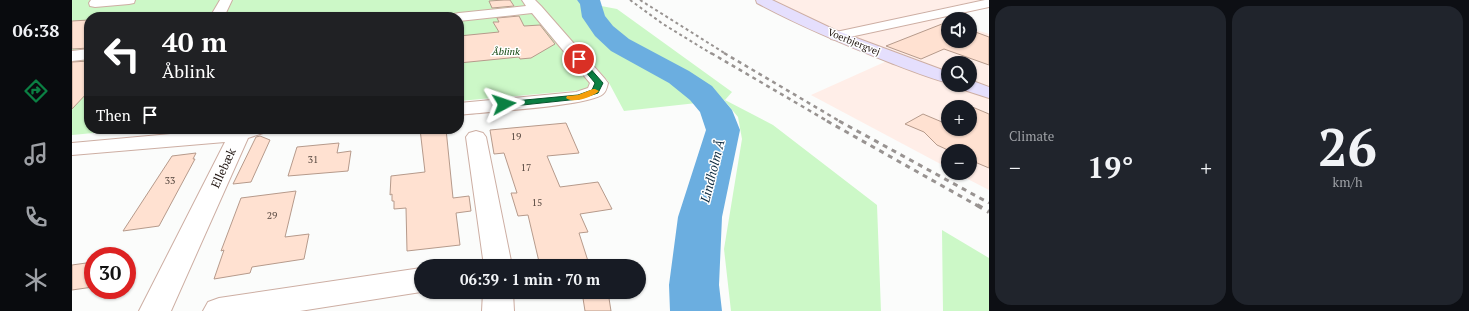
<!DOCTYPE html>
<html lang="en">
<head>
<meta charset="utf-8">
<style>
  body { margin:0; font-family:"PT Serif",serif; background:#20242c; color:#f1f3f6; height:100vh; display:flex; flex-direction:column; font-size:15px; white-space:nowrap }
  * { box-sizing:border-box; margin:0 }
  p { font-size:13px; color:#9ea1a6 }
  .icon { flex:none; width:22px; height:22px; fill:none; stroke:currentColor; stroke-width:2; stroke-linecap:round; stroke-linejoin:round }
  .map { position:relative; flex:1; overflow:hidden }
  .details { display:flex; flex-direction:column; gap:6px; padding:6px; background:#0d0f14; width:480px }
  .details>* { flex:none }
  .banner { position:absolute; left:12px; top:12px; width:380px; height:122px; border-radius:16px; box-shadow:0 1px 3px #0004; background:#202124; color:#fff; overflow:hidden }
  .controls { position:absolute; left:869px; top:12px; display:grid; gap:8px }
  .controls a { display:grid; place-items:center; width:36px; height:36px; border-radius:50%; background:#171b24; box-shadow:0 1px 3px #0004; font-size:20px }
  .speed { position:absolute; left:12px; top:247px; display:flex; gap:8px; font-size:20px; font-weight:700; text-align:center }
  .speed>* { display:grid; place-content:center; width:52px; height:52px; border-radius:50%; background:#171b24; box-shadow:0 1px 3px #0004; line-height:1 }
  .speed .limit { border:6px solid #d22; background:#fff; color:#111 }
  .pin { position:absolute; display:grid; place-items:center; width:34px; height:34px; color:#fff; margin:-17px; border:2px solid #fff; border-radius:50%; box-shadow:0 1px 4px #0007 }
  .me { position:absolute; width:44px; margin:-22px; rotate:85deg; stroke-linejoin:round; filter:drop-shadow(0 0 3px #0008) }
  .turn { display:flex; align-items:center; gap:14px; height:84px; padding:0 12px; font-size:18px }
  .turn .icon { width:52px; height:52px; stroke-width:2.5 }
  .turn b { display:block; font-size:28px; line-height:34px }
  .then { display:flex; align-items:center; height:38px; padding:0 12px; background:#0003; gap:8px; font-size:15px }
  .big { font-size:30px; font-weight:700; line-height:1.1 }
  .details .card { flex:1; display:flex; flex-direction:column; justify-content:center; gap:6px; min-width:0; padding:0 14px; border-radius:16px; background:#20242c }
  .details .dial { align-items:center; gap:0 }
  .dial b { font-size:52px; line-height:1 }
  .heat { display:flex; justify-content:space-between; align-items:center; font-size:22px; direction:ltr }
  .details .tiles { flex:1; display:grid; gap:6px; grid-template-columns:repeat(2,1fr) }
  .trip { position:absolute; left:342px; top:259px; width:232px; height:40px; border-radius:20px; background:#171b24; box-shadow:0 1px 3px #0004; font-weight:700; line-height:40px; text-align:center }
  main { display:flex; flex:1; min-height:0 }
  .tab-bar { display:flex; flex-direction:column; width:72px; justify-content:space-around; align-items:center; background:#090b0e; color:#9ea1a6 }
  .tab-bar .icon { width:28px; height:28px }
  .tab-bar .on { color:#0b8043 }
  .tab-bar b { font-size:18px; color:#f1f3f6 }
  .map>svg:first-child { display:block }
  .built { fill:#ffeee8; fill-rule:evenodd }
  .green { fill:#ccf8c7 }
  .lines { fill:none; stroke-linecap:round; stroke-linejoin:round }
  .river { fill:#6baee0; fill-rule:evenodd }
  .building { fill:#ffe1d1; stroke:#b69a8b }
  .street-casing { stroke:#cdaea3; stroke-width:2 }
  .secondary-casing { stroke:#cdaea3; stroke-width:2 }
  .street { fill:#fff; fill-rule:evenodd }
  .secondary { fill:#e5dffd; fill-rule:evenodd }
  .rail-far3 { stroke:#989391; stroke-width:2; stroke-dasharray:3 3; stroke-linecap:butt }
  .rail-far2 { stroke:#989391; stroke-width:2.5; stroke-dasharray:4 4; stroke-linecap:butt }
  .rail-far1 { stroke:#989391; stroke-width:3; stroke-dasharray:5 5; stroke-linecap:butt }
  .rail { stroke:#989391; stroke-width:4; stroke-dasharray:6 6; stroke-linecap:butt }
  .route { fill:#0b8043; stroke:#07532c }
  .slow { fill:#f59e0b }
  .labels { text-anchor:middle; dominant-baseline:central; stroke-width:3; stroke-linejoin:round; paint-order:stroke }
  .far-street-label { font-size:10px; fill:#221713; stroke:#fff }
  .far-park-label { font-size:10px; font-style:italic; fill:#063f04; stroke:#fff }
  .number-label { font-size:10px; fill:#594a42 }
  .street-label { font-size:12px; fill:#221713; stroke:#fff }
  .water-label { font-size:13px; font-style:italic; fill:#102d42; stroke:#fff }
</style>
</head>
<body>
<main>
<nav class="tab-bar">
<b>06:38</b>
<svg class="icon on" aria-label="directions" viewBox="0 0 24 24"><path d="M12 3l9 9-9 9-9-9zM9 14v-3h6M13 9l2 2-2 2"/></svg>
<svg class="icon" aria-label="music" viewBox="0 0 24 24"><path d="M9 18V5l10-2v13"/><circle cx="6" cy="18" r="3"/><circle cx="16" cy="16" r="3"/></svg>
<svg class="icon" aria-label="phone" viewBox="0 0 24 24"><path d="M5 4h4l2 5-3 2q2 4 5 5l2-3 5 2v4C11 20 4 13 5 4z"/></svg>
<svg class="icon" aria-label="climate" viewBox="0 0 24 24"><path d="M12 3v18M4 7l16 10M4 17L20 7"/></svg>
</nav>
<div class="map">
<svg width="917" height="311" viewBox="0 0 917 311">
  <rect width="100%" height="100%" fill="#fbfcfb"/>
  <path class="built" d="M700,0H910L847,13L876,22V41H898V28L917,34V190L884,173H898V151H876V168L739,95L826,56L749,23ZM876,63H898V85H876ZM876,107H898V129H876Z"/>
  <path class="green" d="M0,0H451L521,84L511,90L387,101V17H17V129H64L0,135Z
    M464,0H505L508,2L545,9L660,92L653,100L701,125L805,205L809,311H659L652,249L670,139L666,117L652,100L552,111L536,81Z
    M870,230L917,258V311H871Z"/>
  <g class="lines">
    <path class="river" d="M505,0H528L533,16L541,26L557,39L617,71L640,86L660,110L668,130L650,217L647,285L650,311H598L597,285L606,217L634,130L628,112L618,100L597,83L539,51L523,36L510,17L508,4Z"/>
  </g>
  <path class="building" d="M432,0H438L442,6L420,8L417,1Z
    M447,16L452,26L468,25L483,44L459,58L448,59L447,57L387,63V36L427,32L421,22H427L425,18Z
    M17,20V48L0,49V21Z
    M875,22L876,41H898V30L917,37V65L872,49L849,59L814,46Z
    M17,61V91L0,109V62Z
    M898,106L917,114V168L898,160V151H878L865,145L852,132L833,124L851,114L870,122L876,118V129H898V107H896Z
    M494,123L507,153L475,156L488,187L526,182L540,209L508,214L516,232L507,233L516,261L506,262L507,266H468L456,215L446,216L439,193H445L432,153L422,154L418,130Z
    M348,129H374L381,198L397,196L399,211L384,213L388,245L335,251L334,208L322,209V201H320V194L318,195L319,176L353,172Z
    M188,136L198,140L179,182L161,184L184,137Z
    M267,143L265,153L279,151L276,171L216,176L225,147Z
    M124,153L121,159H123L87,226L51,231L100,156Z
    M224,191L213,237L237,234L232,259L180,267L178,273L142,279L152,250L149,251L169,198Z
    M21,262V287L0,290V265Z
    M510,292H536L539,311H513Z"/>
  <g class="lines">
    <defs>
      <path id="street" d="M19,0H63L62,3L57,4L23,7L18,6L17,3Z
        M148,0H160L152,17H138Z
        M450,0H463L469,6L533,79L536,83C535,87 534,92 531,94C518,106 411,112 387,115V103L504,92L516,88L518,83L460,13L387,21V17H380L382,14L387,13L454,6Z
        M913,0H917V7L764,40L759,39L757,36L759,33L764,32Z
        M17,49V59L0,61V51Z
        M153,129H194L191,133L176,138L99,311H67L153,142L0,155V143Z
        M404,131L411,133L414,137L440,266H412L394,137L397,133Z
        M349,268V292L228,311H131L136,302L147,298Z
        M411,292H441L442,311H410Z"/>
      <path id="secondary" d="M684,0H700L763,30L876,72V83C857,78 837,70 819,63C773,45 728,26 685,3Z
        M898,80L917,87V98L889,89L886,85H898Z"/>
    </defs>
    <use href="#street" class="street-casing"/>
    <use href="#secondary" class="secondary-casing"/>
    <use href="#street" class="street"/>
    <use href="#secondary" class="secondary"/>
    <path class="rail-far3" d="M558,0L591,24L640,54
      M568,0L654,54"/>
    <path class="rail-far2" d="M639,53L757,122
      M652,53L769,122"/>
    <path class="rail-far1" d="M755,121L906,206
      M767,121L917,203"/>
    <path class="rail" d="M905,205L917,212"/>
  </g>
  <path class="route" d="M507,57L509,58L531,83L526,93L507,99L432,107L428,104L432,102L506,95L520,90L523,83L503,59Z"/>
  <path class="slow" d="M521,89H523L527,91C521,97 501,104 494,98L495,96L506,95Z"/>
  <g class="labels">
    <g class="far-street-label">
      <text transform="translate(782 42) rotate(22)">Voerbjergvej</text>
    </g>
    <g class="far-park-label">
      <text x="434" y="51">Åblink</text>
    </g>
    <g class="number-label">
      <text x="444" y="136">19</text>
      <text x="241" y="159">31</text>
      <text x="454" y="167">17</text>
      <text x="98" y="180">33</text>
      <text x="465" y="202">15</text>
      <text x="200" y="215">29</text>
    </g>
    <g class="street-label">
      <text transform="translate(151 168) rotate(-65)">Ellebæk</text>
    </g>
    <g class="water-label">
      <text transform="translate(640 171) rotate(-76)">Lindholm Å</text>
    </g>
  </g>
</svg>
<div class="controls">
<a><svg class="icon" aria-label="sound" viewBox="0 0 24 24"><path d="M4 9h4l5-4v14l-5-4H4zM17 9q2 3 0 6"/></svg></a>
<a><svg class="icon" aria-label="search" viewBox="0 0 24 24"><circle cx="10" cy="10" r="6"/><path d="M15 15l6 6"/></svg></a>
<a>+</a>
<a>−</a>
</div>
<div class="speed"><div class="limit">30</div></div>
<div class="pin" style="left:507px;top:59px;background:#d93025"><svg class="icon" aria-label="arrive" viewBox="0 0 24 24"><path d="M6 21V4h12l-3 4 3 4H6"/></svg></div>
<svg class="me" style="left:432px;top:104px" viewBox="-20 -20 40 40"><path d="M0-17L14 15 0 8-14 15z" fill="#0b8043" stroke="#fff" stroke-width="4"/></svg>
<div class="trip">06:39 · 1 min · 70 m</div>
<div class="banner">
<div class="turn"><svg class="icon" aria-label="left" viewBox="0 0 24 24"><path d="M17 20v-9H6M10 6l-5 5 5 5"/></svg><div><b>40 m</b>Åblink</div></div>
<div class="then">Then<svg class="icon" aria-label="arrive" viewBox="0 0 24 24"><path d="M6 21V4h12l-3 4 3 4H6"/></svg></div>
</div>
</div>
<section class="details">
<div class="tiles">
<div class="card"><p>Climate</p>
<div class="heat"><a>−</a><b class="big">19°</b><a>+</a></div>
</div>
<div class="card dial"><b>26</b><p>km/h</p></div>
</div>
</section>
</main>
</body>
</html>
